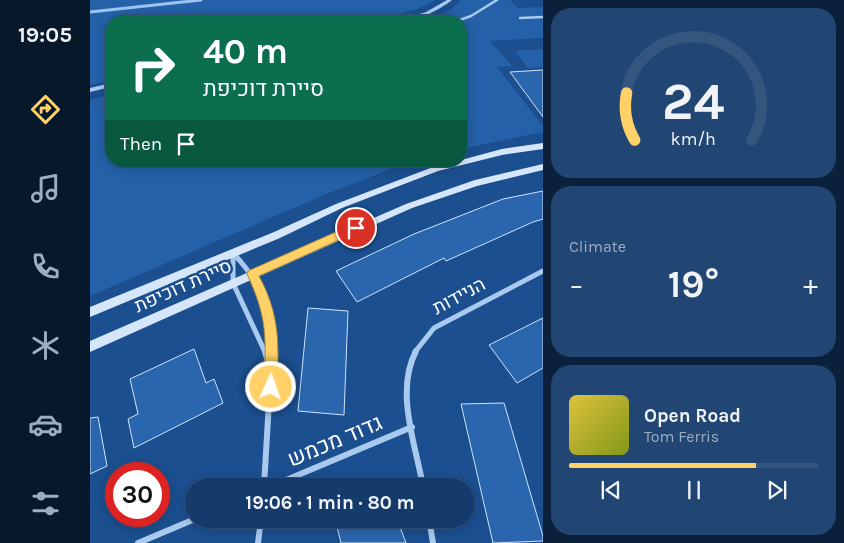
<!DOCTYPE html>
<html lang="en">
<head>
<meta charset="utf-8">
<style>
  body { margin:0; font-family:Karla,Heebo,sans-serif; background:#214673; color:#f1f3f6; height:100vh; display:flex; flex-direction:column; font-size:19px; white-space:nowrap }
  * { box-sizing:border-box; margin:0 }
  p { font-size:16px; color:#9dadc1 }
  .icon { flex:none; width:28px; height:28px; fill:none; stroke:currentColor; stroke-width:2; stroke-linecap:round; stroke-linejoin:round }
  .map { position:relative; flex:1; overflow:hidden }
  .side { display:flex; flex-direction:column; gap:8px; padding:8px; background:#0b203b; width:301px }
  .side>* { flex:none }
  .hud { position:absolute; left:15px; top:15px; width:362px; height:152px; border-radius:20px; box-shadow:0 2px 12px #0003,0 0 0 1px #33557e; background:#0b6e4f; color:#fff; overflow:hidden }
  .speed { position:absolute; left:15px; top:462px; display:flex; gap:10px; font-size:25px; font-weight:700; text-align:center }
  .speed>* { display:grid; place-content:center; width:65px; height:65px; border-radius:50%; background:#143b6b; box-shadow:0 2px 12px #0003,0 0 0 1px #33557e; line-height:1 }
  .speed .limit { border:8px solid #d22; background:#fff; color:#111 }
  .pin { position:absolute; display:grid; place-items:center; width:42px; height:42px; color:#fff; margin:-21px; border:2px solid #fff; border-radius:50%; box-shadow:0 1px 5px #0007 }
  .me { position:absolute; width:55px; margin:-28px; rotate:3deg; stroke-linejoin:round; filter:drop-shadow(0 0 4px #0008) }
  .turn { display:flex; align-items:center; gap:18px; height:105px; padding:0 15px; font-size:22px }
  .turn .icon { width:65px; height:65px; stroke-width:2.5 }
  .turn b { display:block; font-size:35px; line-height:42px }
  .then { display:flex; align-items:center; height:48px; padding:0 15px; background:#0003; gap:10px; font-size:19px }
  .big { font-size:38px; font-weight:700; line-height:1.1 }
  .side .widget { flex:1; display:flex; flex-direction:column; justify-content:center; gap:8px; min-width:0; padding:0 18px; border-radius:20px; background:#214673 }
  .side .dial { align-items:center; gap:0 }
  .dial svg { height:130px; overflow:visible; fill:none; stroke:#33557e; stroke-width:7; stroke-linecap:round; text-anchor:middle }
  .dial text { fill:#f1f3f6; stroke:none }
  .song { display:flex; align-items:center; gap:15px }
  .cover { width:60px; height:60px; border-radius:8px; background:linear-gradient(135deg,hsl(50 70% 55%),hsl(70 70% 35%)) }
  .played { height:5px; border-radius:2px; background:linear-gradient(90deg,#ffd166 75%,#33557e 75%) }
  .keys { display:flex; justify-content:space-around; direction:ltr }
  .heat { display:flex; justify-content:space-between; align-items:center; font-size:28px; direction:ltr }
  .trip { position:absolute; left:95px; top:478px; width:290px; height:50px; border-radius:25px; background:#143b6b; box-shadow:0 2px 12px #0003,0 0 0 1px #33557e; font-weight:700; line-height:50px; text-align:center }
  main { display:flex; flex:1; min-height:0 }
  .menu { display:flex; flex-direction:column; width:90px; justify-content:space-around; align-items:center; background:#08182b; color:#9dadc1 }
  .menu .icon { width:35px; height:35px }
  .menu .on { color:#ffd166 }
  .menu b { font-size:22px; color:#f1f3f6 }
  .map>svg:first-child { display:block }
  .green { fill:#2461a8 }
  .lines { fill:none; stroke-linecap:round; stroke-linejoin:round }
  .stream { stroke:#9cc4f0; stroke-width:3 }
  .building { fill:#2a66ad; stroke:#cfe3fa }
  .service { stroke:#a9c9ee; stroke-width:2.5 }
  .minor-far1 { stroke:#a9c9ee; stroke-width:5 }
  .minor { stroke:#a9c9ee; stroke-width:6 }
  .tertiary { fill:#a9c9ee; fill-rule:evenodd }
  .secondary { fill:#d6e6fa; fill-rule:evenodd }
  .route { fill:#ffd166; stroke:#a68842 }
  .labels { text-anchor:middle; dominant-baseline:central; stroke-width:5; stroke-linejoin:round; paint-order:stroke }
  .street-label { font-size:19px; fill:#fff; stroke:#1b4f8f }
  .near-street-label { font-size:22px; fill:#fff; stroke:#1b4f8f }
</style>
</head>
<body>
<main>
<nav class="menu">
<b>19:05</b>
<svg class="icon on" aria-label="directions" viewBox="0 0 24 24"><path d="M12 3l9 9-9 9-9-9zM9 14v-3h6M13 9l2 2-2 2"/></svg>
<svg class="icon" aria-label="music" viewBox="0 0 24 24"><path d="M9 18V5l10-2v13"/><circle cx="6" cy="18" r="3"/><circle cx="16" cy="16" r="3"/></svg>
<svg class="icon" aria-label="phone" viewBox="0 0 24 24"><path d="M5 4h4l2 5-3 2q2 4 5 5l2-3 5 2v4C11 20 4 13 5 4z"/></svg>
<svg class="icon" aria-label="climate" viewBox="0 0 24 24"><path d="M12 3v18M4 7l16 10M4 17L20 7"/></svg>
<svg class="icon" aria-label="car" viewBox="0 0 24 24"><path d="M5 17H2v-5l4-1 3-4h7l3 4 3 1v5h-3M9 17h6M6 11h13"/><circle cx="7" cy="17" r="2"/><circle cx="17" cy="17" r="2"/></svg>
<svg class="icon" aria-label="filters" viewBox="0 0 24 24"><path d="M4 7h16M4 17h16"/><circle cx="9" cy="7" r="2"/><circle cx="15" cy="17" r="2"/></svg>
</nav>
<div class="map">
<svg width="453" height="543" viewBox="0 0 453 543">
  <rect width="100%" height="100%" fill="#1b4f8f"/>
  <path class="green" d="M0,0H345L328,9L281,21H21V81L0,85Z
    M371,0H420L428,8L453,7V38L400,41L422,66L407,67L453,126V132L371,149V21H333C348,16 361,12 371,0Z
    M453,49V67L438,68L425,51Z
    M21,94V161H321L234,195L0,296V100Z"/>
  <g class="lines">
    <path class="stream" d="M0,12L111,0"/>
  </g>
  <path class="building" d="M453,70V117L420,72Z
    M453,191V219L443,222L356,261L354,258L267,302L246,271L324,234L413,199Z
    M218,308L258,311L254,415L208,411Z
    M453,318V368L427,383L399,345Z
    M104,349L116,383L124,379L133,403L44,448L38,419L48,414L40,379Z
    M414,403L453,536V541L403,543L371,404Z
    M8,417L17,466L0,474V418Z
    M245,519H307L316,543H251Z"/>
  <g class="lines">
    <path class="service" d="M430,18L453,17
      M367,21L381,16L407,0"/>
    <path class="minor-far1" d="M143,253C172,284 183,309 182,352
      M143,253V283L175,352
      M325,352L344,328L453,271"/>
    <path class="minor" d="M175,351L180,370
      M326,351C305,391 325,443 333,486
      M174,486L182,351
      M182,486L322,427
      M339,519L343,543
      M48,543L105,519
      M168,543L171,519"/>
    <path class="tertiary" d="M357,0H362C348,11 326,22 307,21L336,12Z
      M21,83V87L0,92V88Z"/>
    <path class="secondary" d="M453,143V149L412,155L348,171L252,208L190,238L0,317V307L184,232L246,204L343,167L371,161V160L412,149Z
      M453,164V170L387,186L322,208L0,352V341L316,204L385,180Z"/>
  </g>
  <path class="route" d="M266,223L271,228L269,231L169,276C190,315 189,344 187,387L185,392L181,394L176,392L174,387C176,339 178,319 157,274L158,271Z"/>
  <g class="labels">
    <g class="street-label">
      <text transform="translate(93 286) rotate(-24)">סיירת דוכיפת</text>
      <text transform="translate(369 296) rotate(-28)">הניידות</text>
    </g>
    <g class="near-street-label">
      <text transform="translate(245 441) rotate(-23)">גדוד מכמש</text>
    </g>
  </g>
</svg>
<div class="speed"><div class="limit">30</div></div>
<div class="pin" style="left:266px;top:228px;background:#d93025"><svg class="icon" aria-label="arrive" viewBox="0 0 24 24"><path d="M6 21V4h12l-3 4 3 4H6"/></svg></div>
<svg class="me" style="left:181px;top:387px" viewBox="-20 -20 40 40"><circle r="17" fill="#ffd166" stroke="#fff" stroke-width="3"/><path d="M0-11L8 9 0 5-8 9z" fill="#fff"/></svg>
<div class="trip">19:06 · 1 min · 80 m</div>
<div class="hud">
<div class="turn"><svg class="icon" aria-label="right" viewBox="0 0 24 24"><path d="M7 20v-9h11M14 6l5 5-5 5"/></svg><div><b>40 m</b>סיירת דוכיפת</div></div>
<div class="then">Then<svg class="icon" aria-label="arrive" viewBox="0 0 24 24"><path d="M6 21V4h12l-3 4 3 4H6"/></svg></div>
</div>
</div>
<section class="side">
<div class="widget dial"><svg viewBox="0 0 100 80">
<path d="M14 69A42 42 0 1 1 86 69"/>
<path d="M14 69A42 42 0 0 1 9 40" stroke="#ffd166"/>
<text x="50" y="56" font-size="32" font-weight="700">24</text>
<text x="50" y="72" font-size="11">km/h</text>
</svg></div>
<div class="widget"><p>Climate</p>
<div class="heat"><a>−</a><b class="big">19°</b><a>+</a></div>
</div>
<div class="widget">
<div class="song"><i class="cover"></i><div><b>Open Road</b><p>Tom Ferris</p></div></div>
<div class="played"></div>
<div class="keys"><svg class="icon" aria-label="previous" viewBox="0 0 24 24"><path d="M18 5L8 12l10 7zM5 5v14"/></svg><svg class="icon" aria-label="pause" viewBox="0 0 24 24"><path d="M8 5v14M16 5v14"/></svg><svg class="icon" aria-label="next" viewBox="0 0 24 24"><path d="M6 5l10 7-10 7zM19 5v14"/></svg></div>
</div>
</section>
</main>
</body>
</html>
